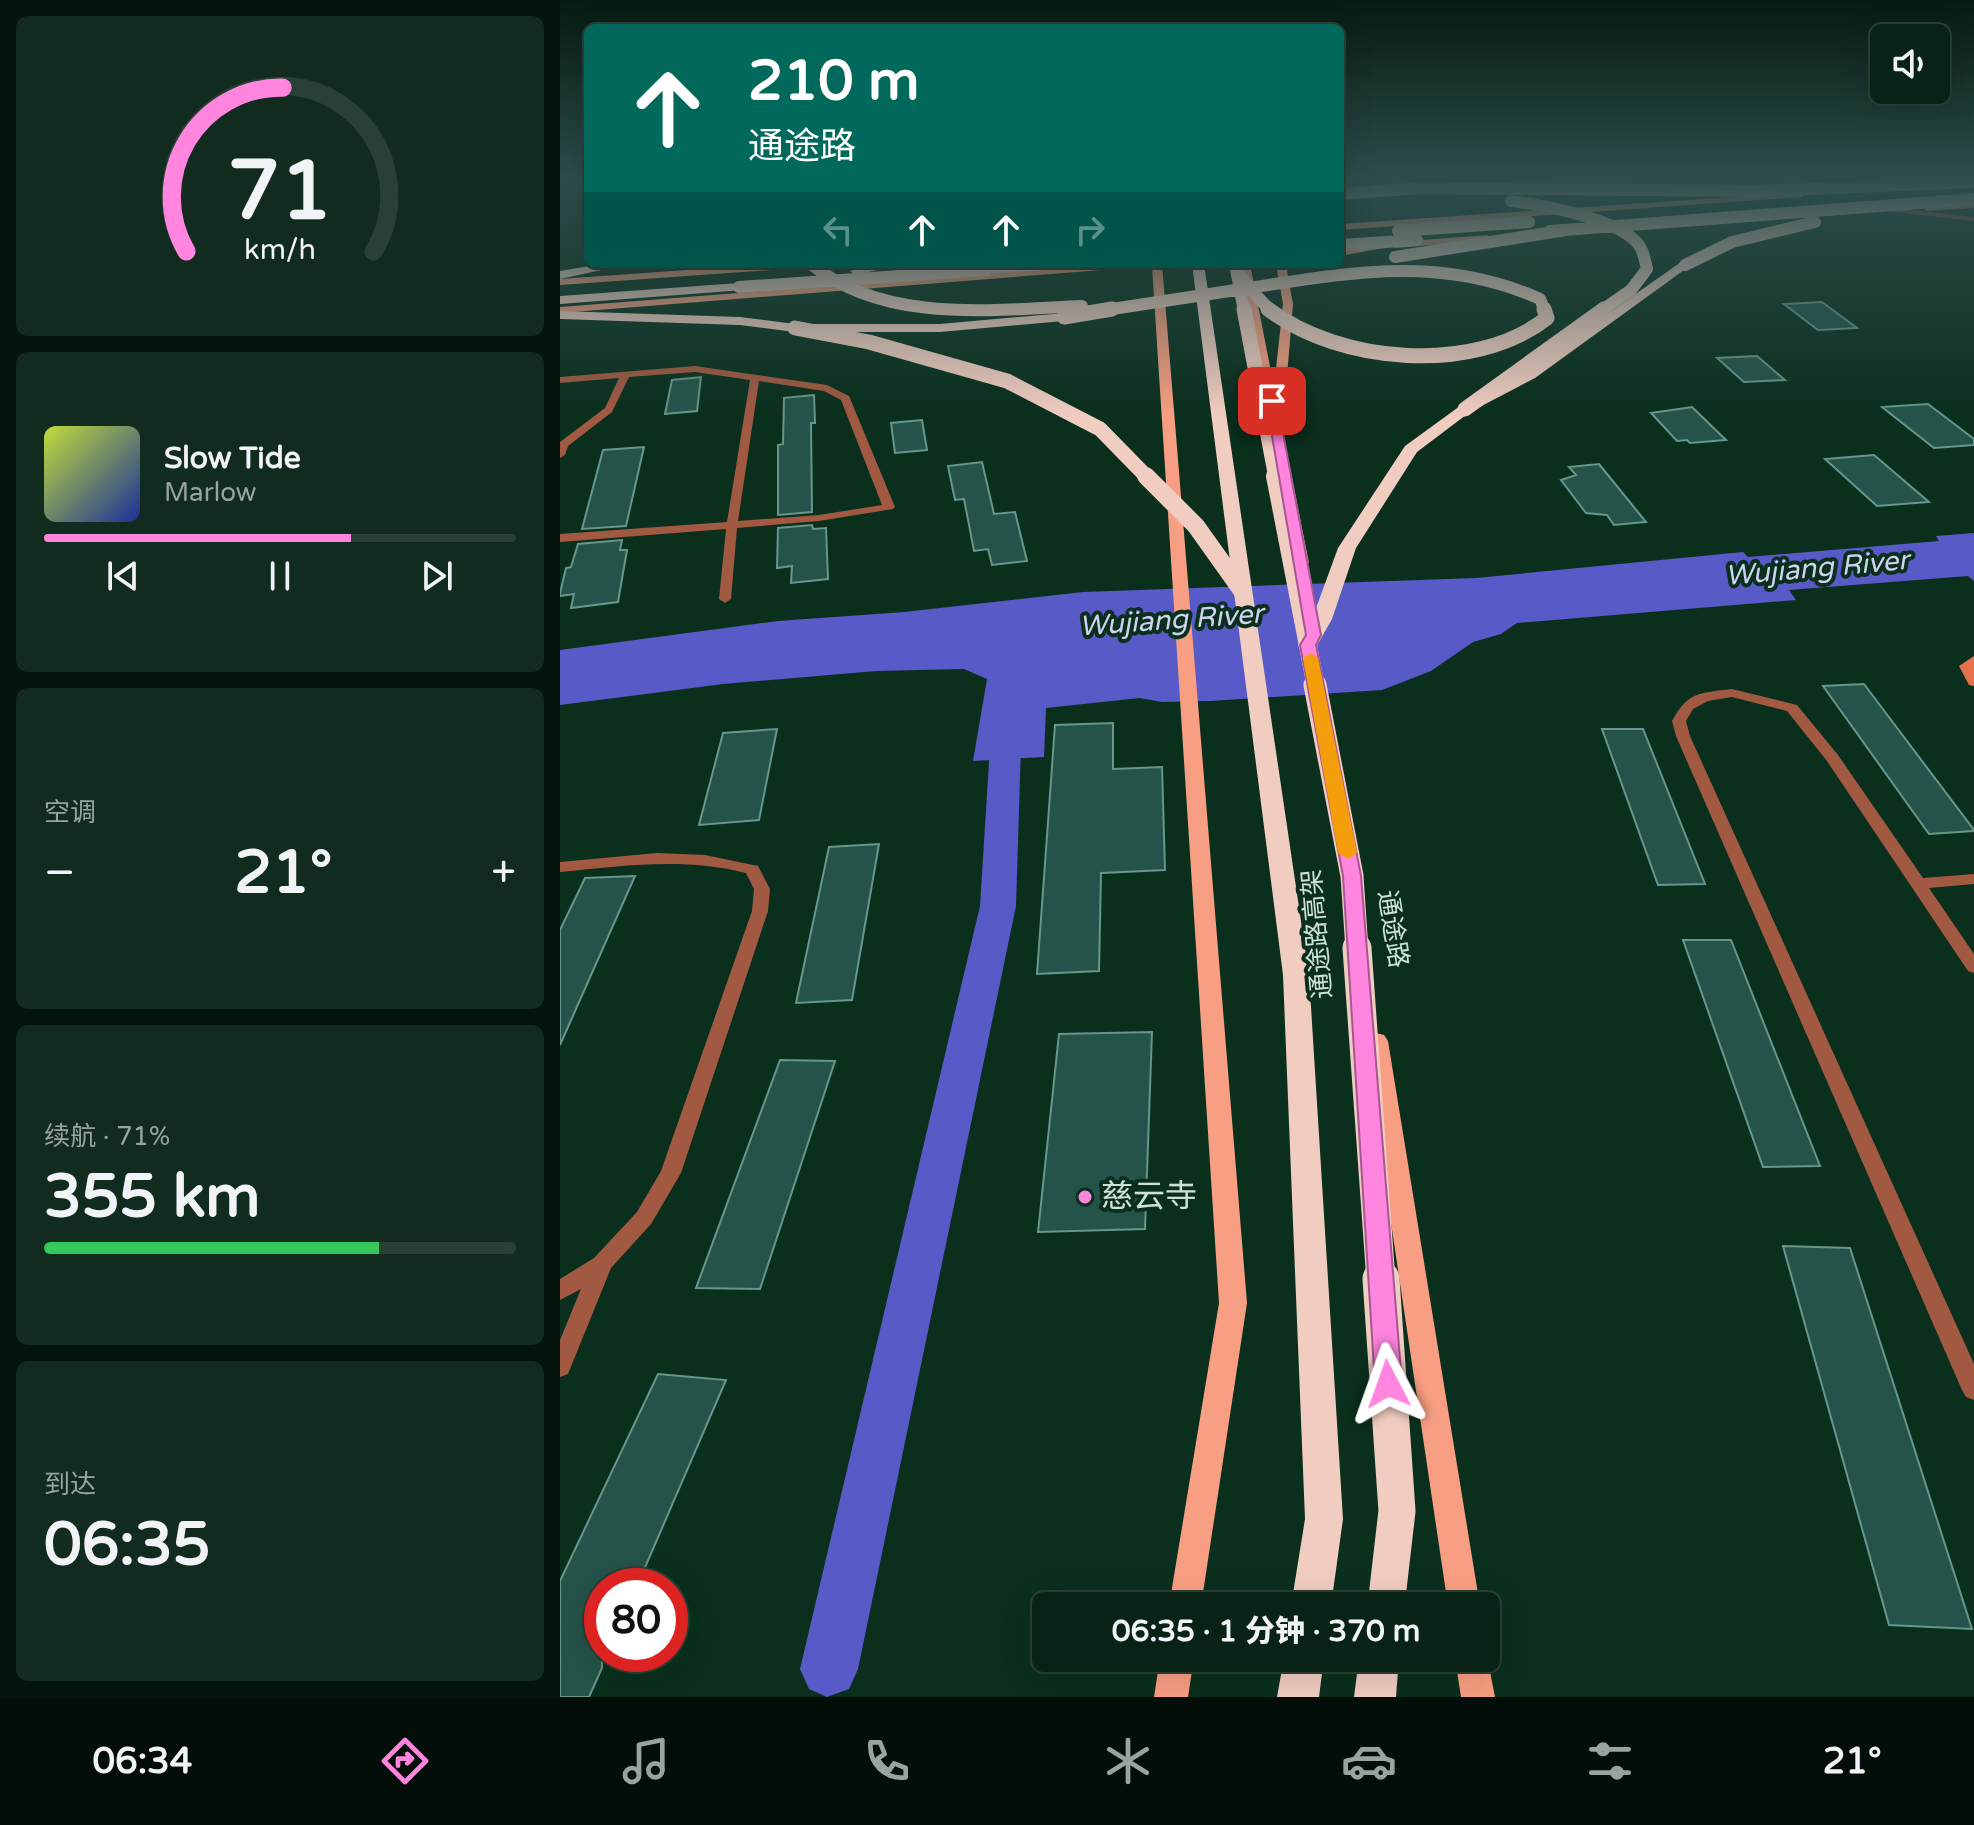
<!DOCTYPE html>
<html lang="zh">
<head>
<meta charset="utf-8">
<style>
  body { margin:0; font-family:"Varela Round","Noto Sans SC",sans-serif; background:#112b1f; color:#f1f3f6; height:100vh; display:flex; flex-direction:column; font-size:30px; white-space:nowrap }
  * { box-sizing:border-box; margin:0 }
  p { font-size:26px; color:#98a4a1 }
  .icon { flex:none; width:44px; height:44px; fill:none; stroke:currentColor; stroke-width:2; stroke-linecap:round; stroke-linejoin:round }
  .map { position:relative; flex:1; overflow:hidden }
  .drawer { display:flex; flex-direction:column; gap:16px; padding:16px; background:#04130c; width:560px }
  .drawer>* { flex:none }
  .banner { position:absolute; left:24px; top:24px; width:760px; height:244px; border-radius:12px; box-shadow:0 8px 32px #0002,0 0 0 2px #294035; background:#00695c; color:#fff; overflow:hidden }
  .buttons { position:absolute; left:1310px; top:24px; display:grid; gap:16px }
  .buttons a { display:grid; place-items:center; width:80px; height:80px; border-radius:12px; background:#082316; box-shadow:0 8px 32px #0002,0 0 0 2px #294035; font-size:40px }
  .speed { position:absolute; left:24px; top:1568px; display:flex; gap:16px; font-size:40px; font-weight:700; text-align:center }
  .speed>* { display:grid; place-content:center; width:104px; height:104px; border-radius:50%; background:#082316; box-shadow:0 8px 32px #0002,0 0 0 2px #294035; line-height:1 }
  .speed .limit { border:12px solid #d22; background:#fff; color:#111 }
  .pin { position:absolute; display:grid; place-items:center; width:68px; height:68px; color:#fff; margin:-34px; border-radius:16px; box-shadow:0 4px 12px #0006 }
  .me { position:absolute; width:88px; margin:-44px; rotate:356deg; stroke-linejoin:round; filter:drop-shadow(0 0 6px #0008) }
  .turn { display:flex; align-items:center; gap:28px; height:168px; padding:0 32px; font-size:36px }
  .turn .icon { width:104px; height:104px; stroke-width:2.5 }
  .turn b { display:block; font-size:56px; line-height:68px }
  .lanes { display:flex; align-items:center; height:76px; padding:0 32px; background:#0003; justify-content:center; gap:40px; direction:ltr }
  .lanes .off { opacity:.35 }
  .big { font-size:60px; font-weight:800; line-height:1.1 }
  .drawer .card { flex:1; display:flex; flex-direction:column; justify-content:center; gap:12px; min-width:0; padding:0 28px; border-radius:12px; background:#112b1f }
  .drawer .dial { align-items:center; gap:0 }
  .dial svg { height:208px; overflow:visible; fill:none; stroke:#294035; stroke-width:7; stroke-linecap:round; text-anchor:middle }
  .dial text { fill:#f1f3f6; stroke:none }
  .song { display:flex; align-items:center; gap:24px }
  .cover { width:96px; height:96px; border-radius:12px; background:linear-gradient(135deg,hsl(70 70% 55%),hsl(230 70% 35%)) }
  .played { height:8px; border-radius:4px; background:linear-gradient(90deg,#ff85de 65%,#294035 65%) }
  .keys { display:flex; justify-content:space-around; direction:ltr }
  .heat { display:flex; justify-content:space-between; align-items:center; font-size:44px; direction:ltr }
  .charge { height:12px; border-radius:6px; background:linear-gradient(90deg,#34c759 71%,#294035 0) }
  .trip { position:absolute; left:472px; top:1592px; width:468px; height:80px; border-radius:12px; background:#082316; box-shadow:0 8px 32px #0002,0 0 0 2px #294035; font-weight:800; line-height:80px; text-align:center }
  .dock { display:flex; height:128px; justify-content:space-around; align-items:center; background:#030e09; color:#98a4a1 }
  .dock .icon { width:56px; height:56px }
  .dock .selected { color:#ff85de }
  .dock b { font-size:36px; color:#f1f3f6 }
  main { display:flex; flex:1; min-height:0 }
  .map>svg:first-child { display:block }
  .water { fill:#585ac7 }
  .lines { fill:none; stroke-linecap:round; stroke-linejoin:round }
  .canal { fill:#585ac7; fill-rule:evenodd }
  .building { fill:#255349; stroke:#67968b; stroke-width:2 }
  .lane { fill:#a15942; fill-rule:evenodd }
  .street { fill:#a15942; fill-rule:evenodd }
  .secondary { fill:#e6724d; fill-rule:evenodd }
  .primary { fill:#f89e82; fill-rule:evenodd }
  .highway { fill:#f1ccc0; fill-rule:evenodd }
  .highway-bridge-far5 { stroke:#f1ccc0; stroke-width:12 }
  .highway-bridge-far4 { stroke:#f1ccc0; stroke-width:15 }
  .highway-bridge-far3 { stroke:#f1ccc0; stroke-width:18 }
  .highway-bridge-far2 { stroke:#f1ccc0; stroke-width:23 }
  .highway-bridge-far1 { stroke:#f1ccc0; stroke-width:29 }
  .highway-bridge { stroke:#f1ccc0; stroke-width:37 }
  .route { fill:#ff85de; stroke:#a65690; stroke-width:2 }
  .slow { fill:#f59e0b }
  .poi-dot { fill:#ff85de; stroke:#0a2f1d; stroke-width:3 }
  .labels { text-anchor:middle; dominant-baseline:central; stroke-width:8; stroke-linejoin:round; paint-order:stroke }
  .street-label { font-size:26px; fill:#cde1d5; stroke:#0a2f1d }
  .water-label { font-size:28px; font-style:italic; fill:#ced2ee; stroke:#0a2f1d }
  .near-poi-label { font-size:32px; fill:#cde1d5; stroke:#0a2f1d; text-anchor:start }
</style>
</head>
<body>
<main>
<section class="drawer">
<div class="card dial"><svg viewBox="0 0 100 80">
<path d="M14 69A42 42 0 1 1 86 69"/>
<path d="M14 69A42 42 0 0 1 51 6" stroke="#ff85de"/>
<text x="50" y="56" font-size="32" font-weight="700">71</text>
<text x="50" y="72" font-size="11">km/h</text>
</svg></div>
<div class="card">
<div class="song"><i class="cover"></i><div><b>Slow Tide</b><p>Marlow</p></div></div>
<div class="played"></div>
<div class="keys"><svg class="icon" aria-label="previous" viewBox="0 0 24 24"><path d="M18 5L8 12l10 7zM5 5v14"/></svg><svg class="icon" aria-label="pause" viewBox="0 0 24 24"><path d="M8 5v14M16 5v14"/></svg><svg class="icon" aria-label="next" viewBox="0 0 24 24"><path d="M6 5l10 7-10 7zM19 5v14"/></svg></div>
</div>
<div class="card"><p>空调</p>
<div class="heat"><a>−</a><b class="big">21°</b><a>+</a></div>
</div>
<div class="card"><p>续航 · 71%</p><b class="big">355 km</b><div class="charge"></div></div>
<div class="card"><p>到达</p><b class="big">06:35</b></div>
</section>
<div class="map">
<svg width="1414" height="1697" viewBox="0 0 1414 1697">
  <rect width="100%" height="100%" fill="#0a2f1d"/>
  <path class="water" d="M1414,533V581L1408,576L1229,590L1236,600L957,623L941,634L913,642L871,671L822,690L650,701L602,702L580,698L486,708L484,757L413,761L427,679L404,669L316,671L163,684L0,705V650L218,621L344,612L523,592L916,578L1183,552L1188,557L1379,541L1376,536Z"/>
  <g class="lines">
    <path class="canal" d="M447,705L458,708L462,714L456,906L298,1669L289,1689L267,1697L249,1689L240,1669L420,906L432,714L436,708Z"/>
  </g>
  <path class="building" d="M1262,302L1297,328L1258,330L1224,304Z
    M1197,356L1225,380L1184,382L1157,358Z
    M141,377L137,411L105,414L112,380Z
    M254,395L255,423H251L252,512L218,515V445L223,444L224,398Z
    M1368,404L1414,439V445L1374,448L1322,407Z
    M1132,407L1166,440L1130,443L1127,440L1117,441L1091,413Z
    M362,420L367,450L335,453L331,423Z
    M84,447L66,526L22,529L43,450Z
    M1314,455L1369,502L1317,506L1265,459Z
    M422,462L434,514L455,512L467,561L432,565L428,549L414,551L404,499L395,500L388,466Z
    M1039,464L1086,522L1054,525L1047,515L1026,513L1001,480L1016,475L1009,467Z
    M252,525L253,529L266,528L268,579L231,583L232,566L217,568L218,528Z
    M62,540L60,550H67L58,602L11,608L14,594L0,596V593L6,568L11,567L18,544Z
    M1304,684L1414,830V831L1369,834L1263,686Z
    M553,723V769L602,767L605,870L541,873L539,971L477,974L495,725Z
    M217,729L199,820L139,825L163,733Z
    M1042,729H1083L1145,884L1098,885Z
    M319,844L292,1000L236,1003L269,847Z
    M75,876L0,1045V930L25,878Z
    M1123,940H1171L1260,1166L1203,1167Z
    M592,1032L585,1229L478,1232L499,1034Z
    M220,1060L275,1061L200,1289L136,1288Z
    M1223,1246L1290,1248L1412,1629L1329,1625Z
    M98,1374L166,1380L77,1586H42V1668L29,1697H0V1581Z"/>
  <g class="lines">
    <path class="lane" d="M135,366L267,385L289,396L335,507L333,509L259,521L177,528L171,599L165,603L159,599L166,529L0,542V534L167,522L190,380L135,372L69,377L52,412L8,446L5,455L0,458V442L45,408L59,378L0,383V377ZM199,381L264,391L281,400L322,505L259,515L178,521Z
      M1172,689L1237,705L1278,755L1363,878L1414,874V884L1369,888L1414,954V973L1408,971L1267,761L1227,711L1172,697L1148,701L1133,709L1126,721L1130,736L1414,1364V1400L1406,1397L1402,1390L1116,736L1112,721C1128,691 1141,693 1172,689Z
      M97,853L145,855L198,866L210,889L208,911L121,1173L91,1224L51,1268L8,1374L0,1377V1340L21,1289L0,1300V1279L34,1258L77,1212L101,1171L192,911L194,889L186,873C124,857 62,866 0,872V862Z"/>
    <path class="street" d="M1331,208L1414,217V221L1334,212Z"/>
    <path class="secondary" d="M1414,656V686L1409,685L1399,666Z"/>
    <path class="primary" d="M1245,192L1242,197L780,230V224Z
      M1414,202V208L1367,211L1362,208Z
      M928,235L931,240L836,248L831,245L836,242Z
      M821,243L824,248L780,256V250Z
      M210,264H258L253,267L0,285V279Z
      M550,264H602L687,1303L641,1606H609L659,1303L592,266L0,313V307Z
      M680,264H690L714,387L723,304L717,270L724,264H736L727,271L733,304L725,400L717,403L749,563L741,568L733,563Z
      M816,1033L824,1035L828,1041L920,1606H888L804,1041L808,1035Z
      M926,1651L935,1697H901L895,1658H926Z
      M600,1658H634L628,1697H594Z"/>
    <path class="highway" d="M1121,262L1131,265L975,378L910,412L857,452L796,548L772,619L755,649H741L738,645L752,619L778,548L845,446L900,406L965,372Z
      M42,264H69L0,279V271Z
      M315,264H342L296,275L290,271Z
      M460,264H520L514,268L426,274L420,270L426,266Z
      M632,264H644L749,975L783,1519L771,1606H731L745,1519L723,975Z
      M179,283L185,287L183,290L0,304V296Z
      M0,311L180,317L235,324H380L504,313L511,317L504,321L380,332H235L180,325L0,319Z
      M724,1658H764L759,1697H717Z
      M799,1658H839L836,1697H794Z"/>
    <path class="highway-bridge-far5" d="M780,194L859,188L1199,191L1414,182
      M951,201C983,205 1060,219 1079,245C1084,252 1085,261 1087,269L1071,290L1041,311
      M838,231L969,222
      M990,231L1414,199
      M780,245L857,240
      M835,257L1006,230
      M251,264C324,324 433,310 522,306
      M675,264L684,311
      M1125,265L1172,242L1255,222
      M679,273L689,288
      M179,287L426,270
      M689,288L711,311
      M689,288C791,272 883,255 980,299L985,311
      M539,311L689,288"/>
    <path class="highway-bridge-far4" d="M684,309L716,478
      M708,309C780,364 914,375 987,318L984,309
      M504,317L552,309
      M235,328L309,342L447,381L540,429L588,478
      M905,409L1044,309"/>
    <path class="highway-bridge-far3" d="M586,476L636,526L683,592
      M715,476L756,687"/>
    <path class="highway-bridge-far2" d="M755,685L792,876L797,950"/>
    <path class="highway-bridge-far1" d="M797,948L821,1281"/>
    <path class="highway-bridge" d="M821,1279L837,1511L826,1606"/>
  </g>
  <linearGradient id="sky" x2="0" y2="1"><stop stop-color="#061a10"/><stop offset="0.43" stop-color="#2d4d4c"/><stop offset="1" stop-color="#2d4d4c" stop-opacity="0"/></linearGradient>
  <rect width="1414" height="416" fill="url(#sky)"/>
  <path class="route" d="M712,397L717,401L761,635L756,645L801,876L842,1384L838,1393L828,1396L819,1393L815,1384L783,876L740,645L746,635L706,401Z"/>
  <path class="slow" d="M751,653L758,658L797,853L788,859L778,853L743,658Z"/>
  <circle class="poi-dot" cx="525" cy="1197" r="8"/>
  <g class="labels">
    <g class="street-label">
      <text transform="translate(833 929) rotate(81)">通途路</text>
      <text transform="translate(757 934) rotate(-95)">通途路高架</text>
    </g>
    <g class="water-label">
      <text transform="translate(1257 568) rotate(-5)">Wujiang River</text>
      <text transform="translate(611 620) rotate(-4)">Wujiang River</text>
    </g>
    <g class="near-poi-label">
      <text x="541" y="1197">慈云寺</text>
    </g>
  </g>
</svg>
<div class="buttons">
<a><svg class="icon" aria-label="sound" viewBox="0 0 24 24"><path d="M4 9h4l5-4v14l-5-4H4zM17 9q2 3 0 6"/></svg></a>
</div>
<div class="speed"><div class="limit">80</div></div>
<div class="pin" style="left:712px;top:401px;background:#d93025"><svg class="icon" aria-label="arrive" viewBox="0 0 24 24"><path d="M6 21V4h12l-3 4 3 4H6"/></svg></div>
<svg class="me" style="left:828px;top:1384px" viewBox="-20 -20 40 40"><path d="M0-17L14 15 0 8-14 15z" fill="#ff85de" stroke="#fff" stroke-width="4"/></svg>
<div class="trip">06:35 · 1 分钟 · 370 m</div>
<div class="banner">
<div class="turn"><svg class="icon" aria-label="ahead" viewBox="0 0 24 24"><path d="M12 20V5M6 11l6-6 6 6"/></svg><div><b>210 m</b>通途路</div></div>
<div class="lanes"><svg class="icon off" aria-label="left" viewBox="0 0 24 24"><path d="M17 20v-9H6M10 6l-5 5 5 5"/></svg><svg class="icon" aria-label="ahead" viewBox="0 0 24 24"><path d="M12 20V5M6 11l6-6 6 6"/></svg><svg class="icon" aria-label="ahead" viewBox="0 0 24 24"><path d="M12 20V5M6 11l6-6 6 6"/></svg><svg class="icon off" aria-label="right" viewBox="0 0 24 24"><path d="M7 20v-9h11M14 6l5 5-5 5"/></svg></div>
</div>
</div>
</main>
<nav class="dock">
<b>06:34</b>
<svg class="icon selected" aria-label="directions" viewBox="0 0 24 24"><path d="M12 3l9 9-9 9-9-9zM9 14v-3h6M13 9l2 2-2 2"/></svg>
<svg class="icon" aria-label="music" viewBox="0 0 24 24"><path d="M9 18V5l10-2v13"/><circle cx="6" cy="18" r="3"/><circle cx="16" cy="16" r="3"/></svg>
<svg class="icon" aria-label="phone" viewBox="0 0 24 24"><path d="M5 4h4l2 5-3 2q2 4 5 5l2-3 5 2v4C11 20 4 13 5 4z"/></svg>
<svg class="icon" aria-label="climate" viewBox="0 0 24 24"><path d="M12 3v18M4 7l16 10M4 17L20 7"/></svg>
<svg class="icon" aria-label="car" viewBox="0 0 24 24"><path d="M5 17H2v-5l4-1 3-4h7l3 4 3 1v5h-3M9 17h6M6 11h13"/><circle cx="7" cy="17" r="2"/><circle cx="17" cy="17" r="2"/></svg>
<svg class="icon" aria-label="filters" viewBox="0 0 24 24"><path d="M4 7h16M4 17h16"/><circle cx="9" cy="7" r="2"/><circle cx="15" cy="17" r="2"/></svg>
<b>21°</b>
</nav>
</body>
</html>
